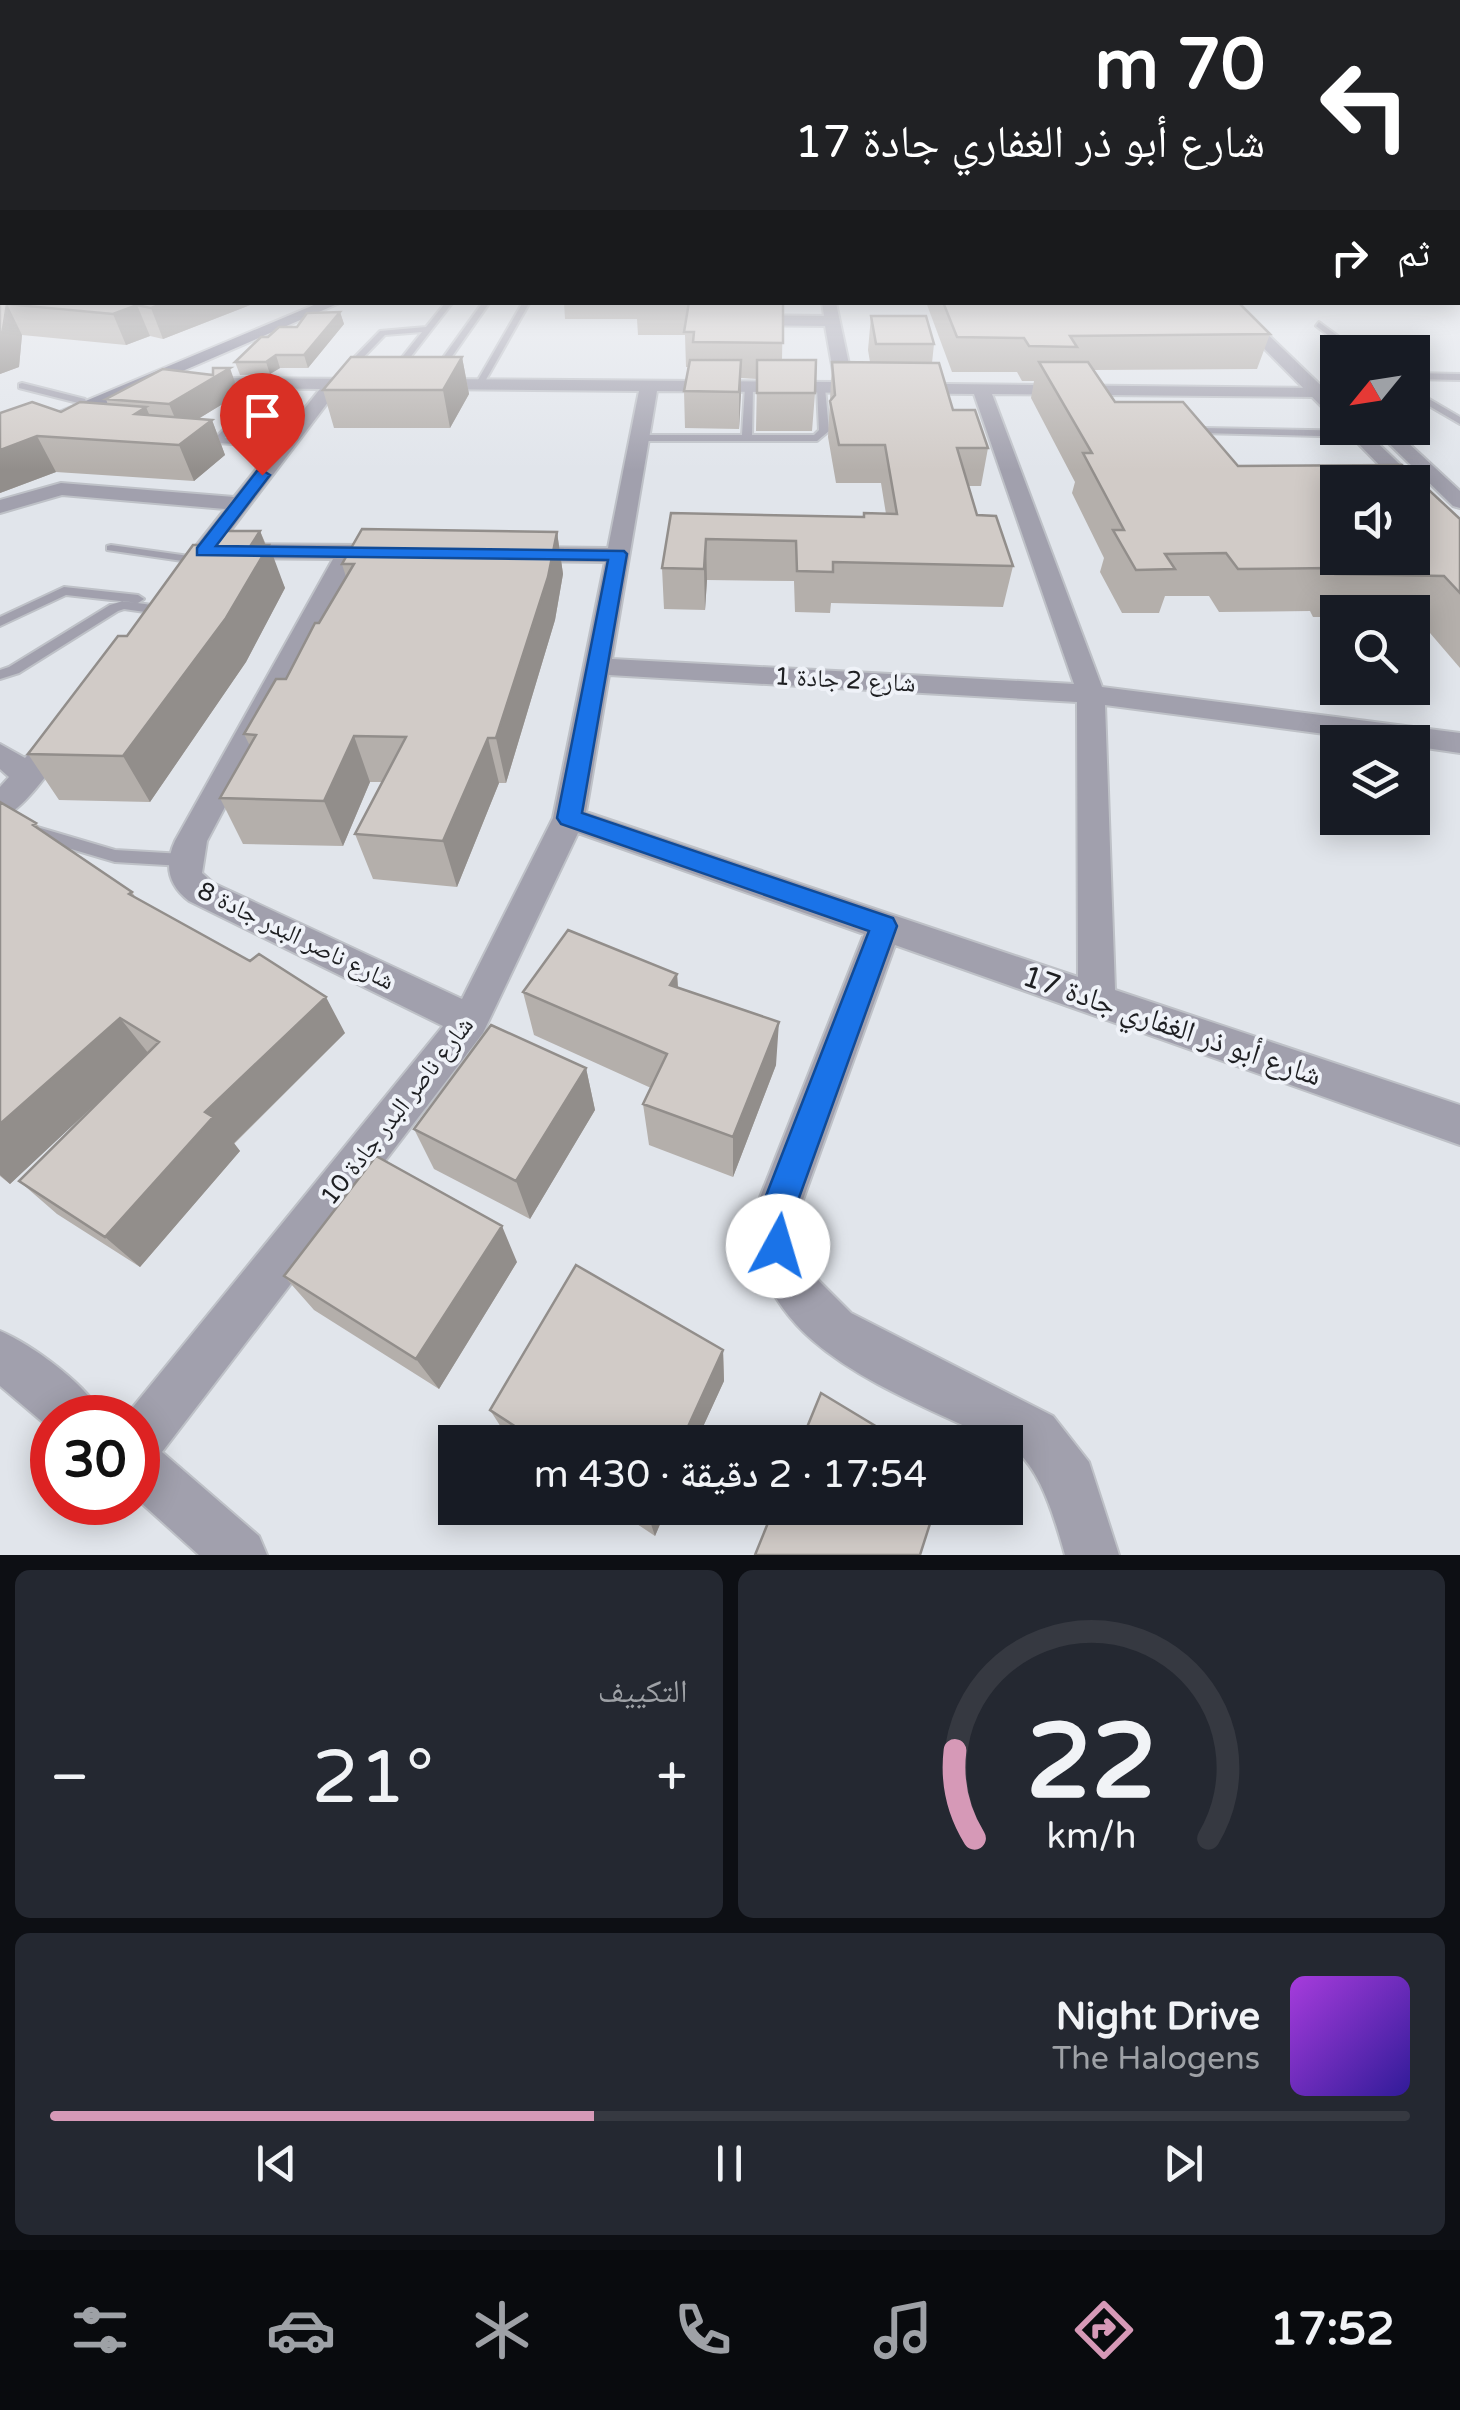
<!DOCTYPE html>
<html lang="ar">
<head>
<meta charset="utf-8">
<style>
  body { margin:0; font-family:"Varela Round","Noto Naskh Arabic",sans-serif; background:#242831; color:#f1f3f6; direction:rtl; height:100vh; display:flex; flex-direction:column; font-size:38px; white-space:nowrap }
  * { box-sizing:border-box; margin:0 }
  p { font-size:32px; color:#9ea1a6 }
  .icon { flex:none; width:55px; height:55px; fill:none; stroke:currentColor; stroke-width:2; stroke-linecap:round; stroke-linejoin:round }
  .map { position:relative; height:1555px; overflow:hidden; direction:ltr }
  .drawer { display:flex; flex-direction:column; gap:15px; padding:15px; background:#0d0f14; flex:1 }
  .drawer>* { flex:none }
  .banner { position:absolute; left:0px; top:0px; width:1460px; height:305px; box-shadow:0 5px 25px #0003; direction:rtl; background:#202124; color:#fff; overflow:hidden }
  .needle { width:65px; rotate:240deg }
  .controls { position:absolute; left:1320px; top:335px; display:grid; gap:20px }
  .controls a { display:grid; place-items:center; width:110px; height:110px; border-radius:0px; background:#171b24; box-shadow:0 5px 25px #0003; font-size:50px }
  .speed { position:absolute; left:30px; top:1395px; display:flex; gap:20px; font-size:50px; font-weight:700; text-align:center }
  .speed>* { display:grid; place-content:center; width:130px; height:130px; border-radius:50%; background:#171b24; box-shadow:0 5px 25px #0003; line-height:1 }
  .speed .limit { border:15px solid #d22; background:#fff; color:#111 }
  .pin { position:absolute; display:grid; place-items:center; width:85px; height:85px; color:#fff; margin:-102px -42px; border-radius:50% 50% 50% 0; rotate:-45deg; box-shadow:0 0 10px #0007 }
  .pin .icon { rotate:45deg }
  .me { position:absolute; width:110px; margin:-55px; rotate:6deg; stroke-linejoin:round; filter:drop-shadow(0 0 8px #0008) }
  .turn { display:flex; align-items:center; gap:35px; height:210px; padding:0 30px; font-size:45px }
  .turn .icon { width:130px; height:130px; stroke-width:2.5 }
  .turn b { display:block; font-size:70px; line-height:85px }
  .then { display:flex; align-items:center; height:95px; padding:0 30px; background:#0003; gap:20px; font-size:38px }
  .big { font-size:75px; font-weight:600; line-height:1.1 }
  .drawer .widget { flex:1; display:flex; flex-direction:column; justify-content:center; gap:15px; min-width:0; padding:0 35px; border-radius:15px; background:#242831 }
  .drawer .dial { align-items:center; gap:0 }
  .dial svg { height:260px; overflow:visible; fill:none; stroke:#363941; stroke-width:7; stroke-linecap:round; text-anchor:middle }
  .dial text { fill:#f1f3f6; stroke:none }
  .song { display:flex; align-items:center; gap:30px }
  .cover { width:120px; height:120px; border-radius:15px; background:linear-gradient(135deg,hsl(280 70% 55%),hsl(250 70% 35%)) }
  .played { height:10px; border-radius:5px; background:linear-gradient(90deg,#d699b7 40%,#363941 40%) }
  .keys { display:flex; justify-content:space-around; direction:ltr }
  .heat { display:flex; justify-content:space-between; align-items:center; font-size:55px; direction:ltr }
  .drawer .tiles { flex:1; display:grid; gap:15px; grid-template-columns:1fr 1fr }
  .widget:last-child { grid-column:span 2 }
  .trip { position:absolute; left:438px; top:1425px; width:585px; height:100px; border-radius:0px; background:#171b24; box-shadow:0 5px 25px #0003; font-weight:600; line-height:100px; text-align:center; direction:rtl }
  .menu { display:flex; height:160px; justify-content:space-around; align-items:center; background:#090b0e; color:#9ea1a6 }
  .menu .icon { width:70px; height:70px }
  .menu .on { color:#d699b7 }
  .menu b { font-size:45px; color:#f1f3f6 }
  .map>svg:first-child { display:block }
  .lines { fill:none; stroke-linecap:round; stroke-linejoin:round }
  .service-casing { stroke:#bec1c7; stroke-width:4 }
  .minor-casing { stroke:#bec1c7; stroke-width:4 }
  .tertiary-casing { stroke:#bec1c7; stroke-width:4 }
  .secondary-casing { stroke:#bec1c7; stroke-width:4 }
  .service { fill:#a1a0ad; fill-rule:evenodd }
  .minor { fill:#a1a0ad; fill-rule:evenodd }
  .tertiary { fill:#a1a0ad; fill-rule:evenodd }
  .secondary { fill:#807f92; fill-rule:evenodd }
  .wall { fill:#b4afab }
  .shaded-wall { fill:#928e8b }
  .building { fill:#d1cbc7; stroke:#928e8b; stroke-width:2.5; fill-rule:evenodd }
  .route { fill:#1a73e8; stroke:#114b97; stroke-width:2.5 }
  .labels { text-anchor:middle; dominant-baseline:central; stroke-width:8; stroke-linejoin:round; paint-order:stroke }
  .street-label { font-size:25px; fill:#1e1f22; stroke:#eff2f8 }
  .near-street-label { font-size:30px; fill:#1e1f22; stroke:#eff2f8 }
</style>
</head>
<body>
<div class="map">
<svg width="1460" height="1555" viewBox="0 0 1460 1555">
  <rect width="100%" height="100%" fill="#e1e5eb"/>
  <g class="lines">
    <defs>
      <path id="service" d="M446,302H453L399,372L392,370L422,332L385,335L350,371L343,369L380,331L426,327Z
        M483,302H490L439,375H433L432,373Z
        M523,302H530L483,385L476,387L475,385Z
        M1319,322L1357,350L1358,352H1350L1316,326Z
        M1327,372H1338V378L1324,377L1323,375Z
        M1412,373L1460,374V380L1412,379Z
        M274,380L278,383L277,385L225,438L285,442L288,443V447L199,442V438H215Z
        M22,383L85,399L86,401L82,404L19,388V384Z
        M749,384L753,387L752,435H814L819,430L817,388L821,385L825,388L829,431L817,441H640L635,438L640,435H742L745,387Z
        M1412,389L1460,417V424L1412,396Z
        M1203,428L1359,431L1364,434L1359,437L1200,433L1198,431Z
        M111,545L196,557L202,560L196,563L107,550V546Z
        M64,587L138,595L144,599L138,603L66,595L0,626V617Z
        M123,601L159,606L165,610L159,614L124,609L118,611L19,673L0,679V670L9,667L110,605Z
        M0,816L115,850L183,854L189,856L191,860L189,864L183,866L115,862L0,828Z"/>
      <path id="minor" d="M822,302L836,303L853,383L1322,388V396L1316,397L992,394L1102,687L1460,733V753L1412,746V742H1385L1105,705L1115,990L1460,1105V1145L895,945L801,1205L799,1236L803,1256L819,1281L851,1313L1053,1416L1089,1462L1119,1555H1065C1055,1520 1037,1450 998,1442C897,1391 741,1345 757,1205L864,934L578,833L483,1033L162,1452L259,1536L267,1555H199L138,1500V1418H124L443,1026L189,901C168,885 164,865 175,841L333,559L231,558L220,551L231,544L365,545L376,552L373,557L356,559L207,841L202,873L213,883L462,999L553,818L605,562L521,561L510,554L521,547L608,548L639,391L429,389L420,384L429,379L835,382L825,326L745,325L737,320L745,315L824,316ZM657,391L974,394L1074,684L612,659ZM609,675L1077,702L1078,977L586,812Z
        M194,378L368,379L377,384L368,389H338L193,580L185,582L173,575L225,509L62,495L0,513V500L61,483L234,497L320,389L188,387V379Z
        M62,725L72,727L76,734L72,741C55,762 25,811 0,818V787L9,777L0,769V744L25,758L52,727Z
        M0,1331C31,1344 91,1387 103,1418H52V1430L0,1386Z"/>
      <path id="tertiary" d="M1458,275H1460V283H1458Z
        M1218,302H1234L1338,402V418L1332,417Z
        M1343,428H1362L1414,478L1417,482L1414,486L1412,482H1396Z
        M1373,428H1392L1460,491V508L1453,506Z"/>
      <path id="secondary" d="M321,302H342L0,450V437Z"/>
    </defs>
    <use href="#service" class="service-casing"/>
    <use href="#minor" class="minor-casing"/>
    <use href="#tertiary" class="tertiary-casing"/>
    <use href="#secondary" class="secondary-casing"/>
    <use href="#service" class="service"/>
    <use href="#minor" class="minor"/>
    <use href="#tertiary" class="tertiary"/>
    <use href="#secondary" class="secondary"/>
  </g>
  <path class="wall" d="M0,252L2,302H258L163,339L150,336L126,345L22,335L19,367L0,374Z
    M564,302H783L782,360L815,393L812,431H756L757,379L741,378L739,429L685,428L684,391L688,367H686L685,335H638L637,319H565Z
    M926,302H1238L1270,334L1257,369L1094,370L1115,402L1238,466L1460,519V668L1418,619H1412V612H1338V617H1313L1310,611L1219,612L1209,596H1165L1159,613H1122L1100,572L1104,558L1072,493L1075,482L1031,398L1034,381H1022L1017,372H952Z
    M340,312L344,324L308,368H280L270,374L240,375L235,362L297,327Z
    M871,316L934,344L932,363L953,410L988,448L981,486H968L977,515L1013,566L1003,607L831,603L830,613L795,612L794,581L707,580L705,610L664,609L662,568L671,513L863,517L864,513L886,514L881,483H836L828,437L832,362H870L868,350Z
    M462,357L469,394L450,428H334L323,390Z
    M239,394L198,419L212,420L225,455L194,481L56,472L0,493V413L61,412L108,405L106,399Z
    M260,531L285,588L246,662L150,802L59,800L28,754L127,636L212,545Z
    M557,532L563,574L555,620L506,783H499L457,887L373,879L355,834L383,782H370L343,846L243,844L220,798L250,746L244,734L286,679L346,577L342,564Z
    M0,802L36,823L43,832L132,892L136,898L345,1033L234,1144L240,1151L140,1267L57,1214L19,1181L106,1094L10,1184L0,1176Z
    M677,974L678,988L776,1065L733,1177L649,1145L643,1104L651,1088L534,1035L523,992Z
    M586,1068L595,1110L530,1219L434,1169L414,1129Z
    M517,1262L439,1389L314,1310L284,1276Z
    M723,1350L724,1381L696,1442H515L508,1438L490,1410Z
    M613,1508H667L655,1536Z"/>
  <path class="shaded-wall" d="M167,302H258L163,339L151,308Z
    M7,304L22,335L19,367L0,374V335Z
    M137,305L150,336L126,345L113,314Z
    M340,312L344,324L308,368L304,355Z
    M276,355L280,368L270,374L266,362Z
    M462,357L469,394L450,428L443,390Z
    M741,360V396L739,429V392Z
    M230,368L239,394L180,430L169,404Z
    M146,407L161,442L135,414Z
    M212,420L225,455L194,481L179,445Z
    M37,436L56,472L0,493V450Z
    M260,531L267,549L269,545L285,588L246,662L150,802L123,756Z
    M557,532L563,574L555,620L506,783L496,738Z
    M706,539L707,580L705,610L704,569Z
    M354,736L370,782L343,846L324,801Z
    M488,738L499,783L457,887L443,841Z
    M677,974L680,1018L670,985Z
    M326,997L345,1033L234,1143L240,1151L140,1267L105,1237L205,1112Z
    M120,1018L149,1054L10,1184L0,1175V1124Z
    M779,1022L776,1065L733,1177V1137Z
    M586,1068L595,1110L530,1219L516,1181Z
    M502,1226L517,1262L439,1389L416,1359Z
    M723,1350L724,1381L696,1442H681Z
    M651,1508H667L655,1536L648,1515Z"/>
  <path class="building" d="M0,252H2V302H167L151,308L137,305L113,314L7,304L2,335H0Z
    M689,302H783V343L693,342L694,332H684Z
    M943,302H1238L1270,334L1070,336L1077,347L1029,346L1024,338L957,337Z
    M340,312L304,355H276L266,362H235L261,337H268L279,327H297L307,313Z
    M871,316H926L934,344H876Z
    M351,357H462L443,390H323Z
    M690,360H741L739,392L684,391Z
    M757,360H816L815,393H757Z
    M832,362L939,363L953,410H975L988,448H957L977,515L996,516L1013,566L833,562V572L797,571L796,541L706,539L704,569L662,568L671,513L864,517V513L897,514L885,445H839L830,401L835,395Z
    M1039,362H1088L1115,402H1183L1238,466L1402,465L1460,519V593L1444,576L1335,574L1331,568L1238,569L1226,553L1165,554L1175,569L1136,570L1113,530H1124L1083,453H1092ZM1338,482H1412V558H1338Z
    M213,368H230L169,404L106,399L163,369L213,375Z
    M32,402L61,412L80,402L146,407L135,414L212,420L179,445L37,436L0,450V413Z
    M362,529L557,532L548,577L496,738H488L443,841L355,834L406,737L354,736L324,801L220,798L256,735L244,734L276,679H286L315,623H319L354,564H342Z
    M222,531H260L251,545H269L226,618L123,756L28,754L118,636H127L193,545H212Z
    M0,802L36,823L33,825L132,892L129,894L250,961L259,954L326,997L205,1112L213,1117L105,1237L19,1181L159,1042L120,1018L0,1124Z
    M568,930L677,974L670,985L779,1022L733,1137L643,1104L667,1054L523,992Z
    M491,1025L586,1068L516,1181L414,1129Z
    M376,1156L502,1226L416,1359L284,1276Z
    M576,1265L723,1350L681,1442H539L490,1410Z
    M821,1393L902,1442H801Z
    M637,1508H651L648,1515Z
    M774,1508H935L920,1555H755Z"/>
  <linearGradient id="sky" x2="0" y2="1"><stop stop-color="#7dacce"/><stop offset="0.54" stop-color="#f2f3f6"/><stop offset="1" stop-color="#f2f3f6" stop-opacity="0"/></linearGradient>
  <rect width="1460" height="470" fill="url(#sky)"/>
  <path class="route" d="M262,470L270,475L216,546L624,551L627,554L582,813L893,918L897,926L796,1206L795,1246L790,1258L778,1263L765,1258L760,1246L762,1206L869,931L561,824L557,818L608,560L197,555V548L257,471Z"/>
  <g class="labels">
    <g class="street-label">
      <text transform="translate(845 680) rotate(3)">شارع 2 جادة 1</text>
      <text transform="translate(296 936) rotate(26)">شارع ناصر البدر جادة 8</text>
      <text transform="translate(397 1111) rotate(-52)">شارع ناصر البدر جادة 10</text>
    </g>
    <g class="near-street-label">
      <text transform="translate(1172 1026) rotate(19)">شارع أبو ذر الغفاري جادة 17</text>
    </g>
  </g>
</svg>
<div class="controls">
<a><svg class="needle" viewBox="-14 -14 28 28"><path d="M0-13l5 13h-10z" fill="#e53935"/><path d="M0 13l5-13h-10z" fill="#9ea1a6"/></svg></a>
<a><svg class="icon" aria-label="sound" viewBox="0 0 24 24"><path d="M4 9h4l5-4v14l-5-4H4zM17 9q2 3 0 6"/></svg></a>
<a><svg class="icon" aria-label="search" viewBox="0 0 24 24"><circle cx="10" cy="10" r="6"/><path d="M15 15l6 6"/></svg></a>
<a><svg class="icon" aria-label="layers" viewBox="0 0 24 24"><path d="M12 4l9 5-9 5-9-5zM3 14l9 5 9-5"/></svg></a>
</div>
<div class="speed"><div class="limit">30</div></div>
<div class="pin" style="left:262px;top:475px;background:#d93025"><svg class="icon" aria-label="arrive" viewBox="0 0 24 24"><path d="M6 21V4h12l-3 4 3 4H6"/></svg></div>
<svg class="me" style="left:778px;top:1246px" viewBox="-20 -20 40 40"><circle r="19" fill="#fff"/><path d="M0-13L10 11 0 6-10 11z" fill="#1a73e8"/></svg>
<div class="trip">17:54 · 2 دقيقة · 430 m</div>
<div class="banner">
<div class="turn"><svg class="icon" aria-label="left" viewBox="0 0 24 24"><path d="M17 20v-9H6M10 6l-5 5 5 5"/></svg><div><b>70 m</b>شارع أبو ذر الغفاري جادة 17</div></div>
<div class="then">ثم<svg class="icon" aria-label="right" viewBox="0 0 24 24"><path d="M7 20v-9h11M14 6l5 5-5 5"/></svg></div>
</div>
</div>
<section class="drawer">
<div class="tiles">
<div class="widget dial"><svg viewBox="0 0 100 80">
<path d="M14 69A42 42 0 1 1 86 69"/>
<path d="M14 69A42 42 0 0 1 8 42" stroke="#d699b7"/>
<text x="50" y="56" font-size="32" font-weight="700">22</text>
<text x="50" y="72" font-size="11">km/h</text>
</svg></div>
<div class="widget"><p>التكييف</p>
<div class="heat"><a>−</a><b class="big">21°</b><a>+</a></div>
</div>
<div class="widget">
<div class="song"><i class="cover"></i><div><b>Night Drive</b><p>The Halogens</p></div></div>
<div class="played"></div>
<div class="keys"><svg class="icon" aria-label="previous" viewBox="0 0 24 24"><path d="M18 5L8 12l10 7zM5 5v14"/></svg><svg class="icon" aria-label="pause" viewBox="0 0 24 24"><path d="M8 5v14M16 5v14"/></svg><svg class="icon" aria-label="next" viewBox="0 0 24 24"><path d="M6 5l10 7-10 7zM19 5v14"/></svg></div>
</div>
</div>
</section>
<nav class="menu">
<b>17:52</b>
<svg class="icon on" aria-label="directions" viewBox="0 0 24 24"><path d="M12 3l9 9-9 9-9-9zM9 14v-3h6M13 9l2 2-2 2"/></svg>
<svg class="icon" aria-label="music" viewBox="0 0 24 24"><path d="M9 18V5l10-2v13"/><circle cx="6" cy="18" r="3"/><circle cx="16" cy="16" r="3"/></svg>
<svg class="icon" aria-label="phone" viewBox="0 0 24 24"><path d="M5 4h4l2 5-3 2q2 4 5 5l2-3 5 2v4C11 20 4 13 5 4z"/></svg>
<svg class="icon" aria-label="climate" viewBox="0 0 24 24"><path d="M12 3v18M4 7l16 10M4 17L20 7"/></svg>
<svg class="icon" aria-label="car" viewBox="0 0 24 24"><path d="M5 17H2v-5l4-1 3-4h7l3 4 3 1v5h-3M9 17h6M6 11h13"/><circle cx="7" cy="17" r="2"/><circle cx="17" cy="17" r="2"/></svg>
<svg class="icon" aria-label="filters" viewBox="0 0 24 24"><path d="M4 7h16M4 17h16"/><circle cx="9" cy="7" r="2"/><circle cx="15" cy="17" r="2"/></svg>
</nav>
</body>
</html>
